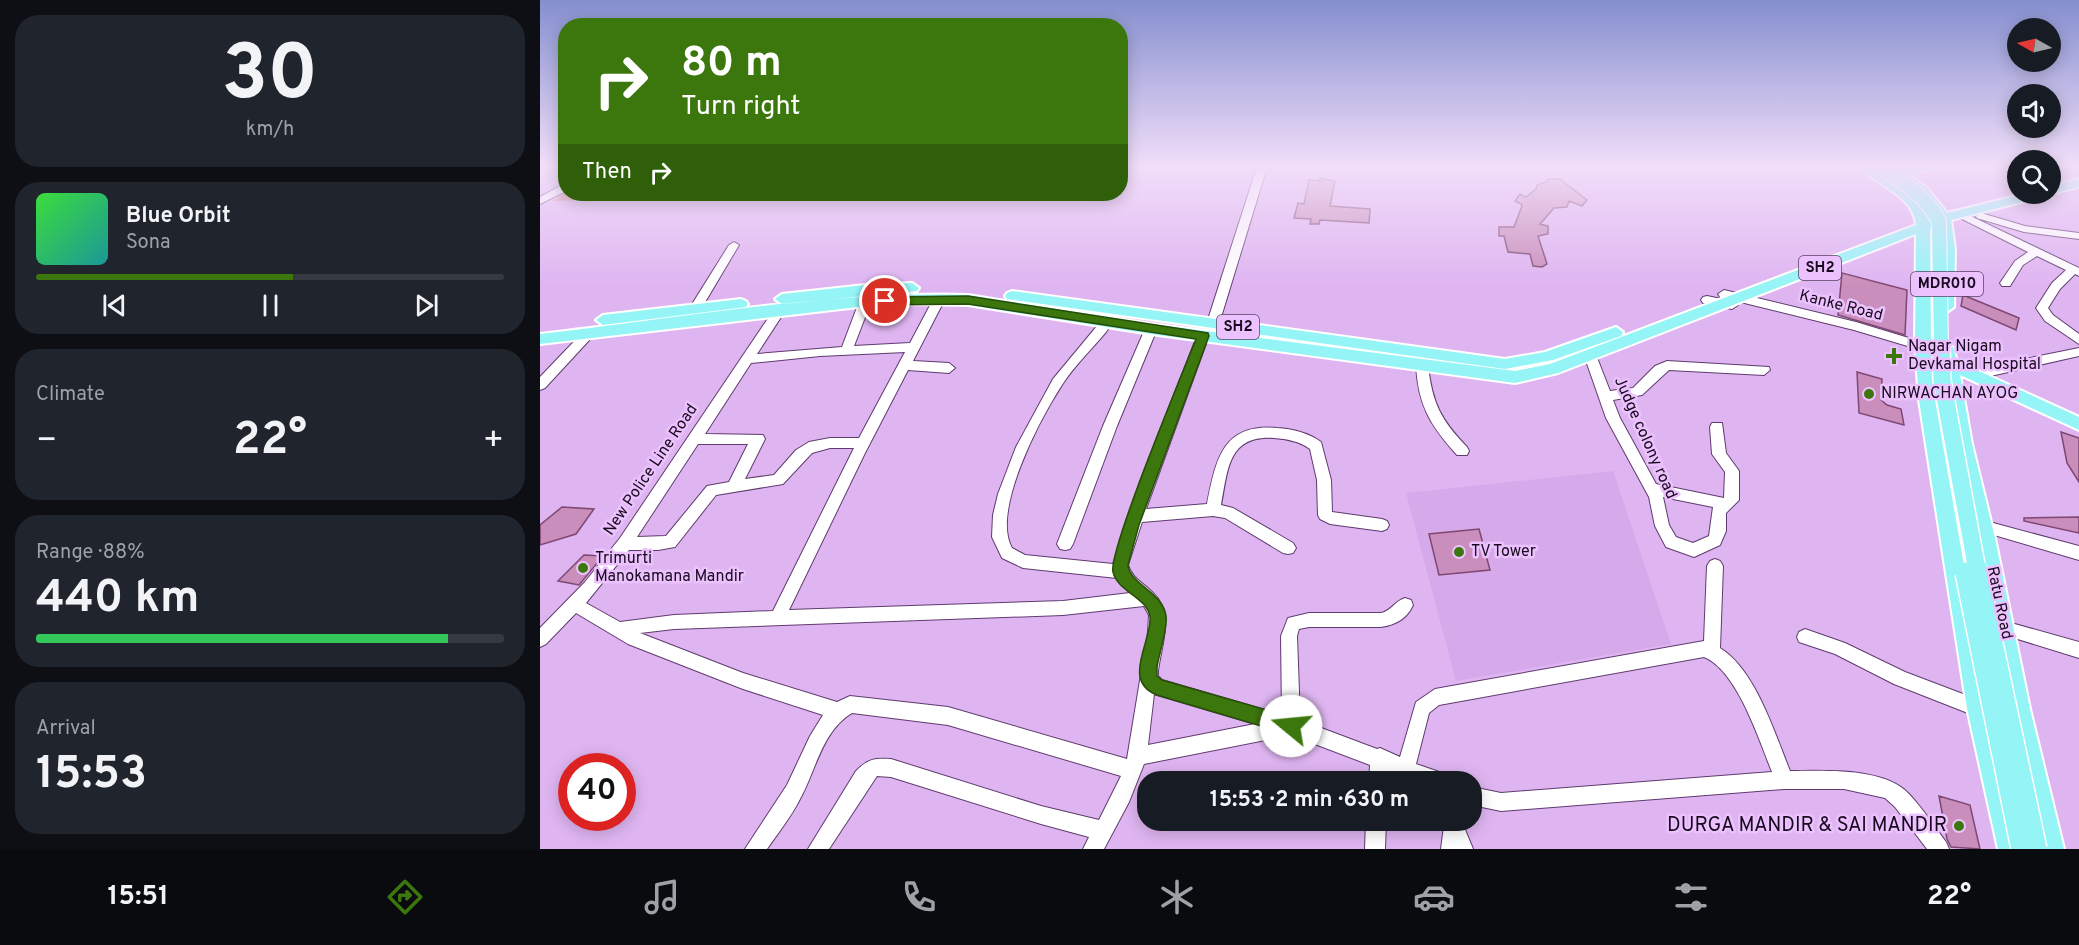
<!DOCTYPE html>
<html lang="en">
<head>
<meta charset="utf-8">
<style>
  body { margin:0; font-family:Overpass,sans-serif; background:#20242c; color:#f1f3f6; height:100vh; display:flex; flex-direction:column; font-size:22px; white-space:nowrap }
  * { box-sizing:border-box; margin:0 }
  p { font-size:20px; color:#9ea1a6 }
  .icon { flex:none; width:33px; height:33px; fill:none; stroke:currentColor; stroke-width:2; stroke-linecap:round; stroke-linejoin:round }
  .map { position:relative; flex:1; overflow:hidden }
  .side { display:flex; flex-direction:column; gap:15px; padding:15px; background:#0d0f14; width:540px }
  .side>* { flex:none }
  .hud { position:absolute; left:18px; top:18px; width:570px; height:183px; border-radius:24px; box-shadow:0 3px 15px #0003; background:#3c770d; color:#fff; overflow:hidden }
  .needle { width:39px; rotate:278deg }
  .buttons { position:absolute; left:1467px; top:18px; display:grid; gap:12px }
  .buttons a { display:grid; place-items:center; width:54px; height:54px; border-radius:50%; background:#171b24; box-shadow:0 3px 15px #0003; font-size:30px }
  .speed { position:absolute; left:18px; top:753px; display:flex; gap:12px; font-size:30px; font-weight:700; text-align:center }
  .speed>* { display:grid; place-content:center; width:78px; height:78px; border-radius:50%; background:#171b24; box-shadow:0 3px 15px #0003; line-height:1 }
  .speed .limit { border:9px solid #d22; background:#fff; color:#111 }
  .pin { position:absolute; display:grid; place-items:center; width:51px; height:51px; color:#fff; margin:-26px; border:3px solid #fff; border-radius:50%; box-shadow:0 2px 6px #0007 }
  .me { position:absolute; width:66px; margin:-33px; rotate:287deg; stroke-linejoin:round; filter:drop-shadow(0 0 4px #0008) }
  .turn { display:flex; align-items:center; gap:21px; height:126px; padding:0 24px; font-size:27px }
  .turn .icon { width:78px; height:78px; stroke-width:2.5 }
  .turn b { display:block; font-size:42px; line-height:51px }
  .then { display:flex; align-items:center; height:57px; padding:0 24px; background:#0003; gap:12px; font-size:22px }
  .big { font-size:45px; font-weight:700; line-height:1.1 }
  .side .widget { flex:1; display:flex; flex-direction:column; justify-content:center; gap:9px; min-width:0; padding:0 21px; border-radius:24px; background:#20242c }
  .side .dial { align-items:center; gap:0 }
  .dial b { font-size:78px; line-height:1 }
  .song { display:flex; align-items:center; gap:18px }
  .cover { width:72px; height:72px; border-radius:9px; background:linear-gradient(135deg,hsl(120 70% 55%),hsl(180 70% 35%)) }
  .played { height:6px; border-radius:3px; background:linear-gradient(90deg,#3c770d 55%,#363941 55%) }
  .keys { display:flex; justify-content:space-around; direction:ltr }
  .heat { display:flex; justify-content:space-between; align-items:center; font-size:33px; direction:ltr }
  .charge { height:9px; border-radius:4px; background:linear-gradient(90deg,#34c759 88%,#363941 0) }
  .trip { position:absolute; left:597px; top:771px; width:345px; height:60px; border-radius:24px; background:#171b24; box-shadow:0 3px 15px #0003; font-weight:700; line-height:60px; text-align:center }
  .tabs { display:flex; height:96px; justify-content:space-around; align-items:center; background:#090b0e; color:#9ea1a6 }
  .tabs .icon { width:42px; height:42px }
  .tabs .active { color:#3c770d }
  .tabs b { font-size:27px; color:#f1f3f6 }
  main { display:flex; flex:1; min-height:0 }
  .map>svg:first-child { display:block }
  .built { fill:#d6a9ea }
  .green { fill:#e77e87 }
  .building { fill:#c98ebb; stroke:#7e4872; stroke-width:1.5 }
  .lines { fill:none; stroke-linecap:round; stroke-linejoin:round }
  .minor-casing { stroke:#5f3b6e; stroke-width:2 }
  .major-casing { stroke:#fff; stroke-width:4 }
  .minor { fill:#fff; fill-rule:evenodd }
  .major { fill:#95f5f6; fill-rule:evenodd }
  .major-bridge-far2-casing { stroke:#fff; stroke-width:16; stroke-linecap:butt }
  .major-bridge-far1-casing { stroke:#fff; stroke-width:20; stroke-linecap:butt }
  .major-bridge-casing { stroke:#fff; stroke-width:24; stroke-linecap:butt }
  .major-bridge-far2 { stroke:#95f5f6; stroke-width:14 }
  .major-bridge-far1 { stroke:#95f5f6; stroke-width:17 }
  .major-bridge { stroke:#95f5f6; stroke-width:21 }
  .route { fill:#3c770d; stroke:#274d08; stroke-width:1.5 }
  .poi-dot { fill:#3c770d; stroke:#ecc2fe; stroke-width:2 }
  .labels { text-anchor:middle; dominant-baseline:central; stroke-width:5; stroke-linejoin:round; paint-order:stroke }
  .shield { fill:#ecc2fe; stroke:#584162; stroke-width:1.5 }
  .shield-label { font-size:15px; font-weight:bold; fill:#190a1f }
  .street-label { font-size:16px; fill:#190a1f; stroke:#ecc2fe }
  .poi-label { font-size:16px; fill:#190a1f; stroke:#ecc2fe; text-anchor:start }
  .near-poi-label { font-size:20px; fill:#190a1f; stroke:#ecc2fe; text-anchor:end }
</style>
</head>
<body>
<main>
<section class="side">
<div class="widget dial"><b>30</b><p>km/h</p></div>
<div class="widget">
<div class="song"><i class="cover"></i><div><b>Blue Orbit</b><p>Sona</p></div></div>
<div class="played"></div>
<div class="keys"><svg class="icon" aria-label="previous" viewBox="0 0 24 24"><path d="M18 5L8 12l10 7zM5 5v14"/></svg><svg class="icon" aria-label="pause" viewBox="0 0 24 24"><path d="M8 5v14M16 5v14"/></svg><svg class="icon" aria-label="next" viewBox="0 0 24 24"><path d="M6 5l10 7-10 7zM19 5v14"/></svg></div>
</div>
<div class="widget"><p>Climate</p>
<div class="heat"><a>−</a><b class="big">22°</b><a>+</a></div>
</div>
<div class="widget"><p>Range · 88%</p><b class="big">440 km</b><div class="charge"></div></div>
<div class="widget"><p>Arrival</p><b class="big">15:53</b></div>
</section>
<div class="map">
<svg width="1539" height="849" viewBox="0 0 1539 849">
  <rect width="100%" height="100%" fill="#dfb5f1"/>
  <path class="built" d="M1073,471L1131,644L916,681L866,493Z"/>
  <path class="green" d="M25,193L26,194H195L13,201Z"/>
  <path class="building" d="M780,178L795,181L790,206L830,209L829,223L780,220L779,224H770L771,219L754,218L758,203L764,204L769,180L780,181Z
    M1008,179H1020L1047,200L1042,206L1029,201L1027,207L1014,208L1000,224L1008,226V234L998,236L1007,264L1002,267L993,266L990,254L968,252L964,236H959V227H974L982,206L981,204L975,201L980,194L986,197L996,189L997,185L1006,182Z
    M1302,273L1367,290L1365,335L1298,315Z
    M1423,295L1479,318L1476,330L1421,306Z
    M1317,372L1342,379L1341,400L1347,405L1361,409L1364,425L1319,413Z
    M1521,432L1539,438V482L1527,463Z
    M22,507L54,509L36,534L0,545V525Z
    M1539,517V533L1484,521V518Z
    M939,529L950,570L899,575L889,534Z
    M44,555L63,556L39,585L18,581Z
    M1399,796L1430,805L1440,849L1411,847L1407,839Z"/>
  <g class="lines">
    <defs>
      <path id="minor" d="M717,167H727L675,337L673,340L667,341L606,509L667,504C676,460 682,423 737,428C753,429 769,433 781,442L791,480L792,512L842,519L847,521L849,525L847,529L842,531L790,524L780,519L778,515L777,480L770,449C759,441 747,439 734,438C688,435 688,469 681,505L693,508L753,543L756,548L753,553L748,554L743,553L685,518L673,516L602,522L588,565C592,579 604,583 613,593C635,613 621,646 618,671V676L622,680L742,715L741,636L748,618L769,613H841C851,611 855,601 865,598L871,600L873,605C867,619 855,625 841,627H769L759,629L757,636L760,720L837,749L840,748L860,757L876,702L895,689L1164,641L1167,566L1170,561L1175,559L1180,561L1183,566L1180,648C1215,669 1235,734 1250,771C1284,771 1344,767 1369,794C1383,809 1394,826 1406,842L1409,849H1387L1355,807L1345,798L1304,789H1244L961,811L932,805V787L961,793L1232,772C1219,740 1197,670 1164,657L899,705L889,713L876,764L908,775L910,782H875L848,771L847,782H829L830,765L751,735L604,764L589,802L564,849H543L549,837L501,824L351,777L337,776L289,849H268L316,771C328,759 334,758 351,759L501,806L559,820L581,776L408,725L312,713C282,731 276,770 260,799C251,817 238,833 227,849H205L247,785L270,736L283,715L203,689L88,644L36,613L6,644L0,647V628L45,582L80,538L235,308L239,307L245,311L217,354L302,347L319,302L325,298L331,302L314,346L370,343L395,296H403L405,299L373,361L409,363L415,368L409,373L368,370L325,453L249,610L523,601L590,593L577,578L483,568L462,558L452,537L453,515L458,494L476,447L513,379L562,320H570L572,323L566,332C551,350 534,366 522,385C500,419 451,511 472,548L485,555L573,564L600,482L657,336L659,333L664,332ZM365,352L319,438H290L269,442L256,450L234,475L205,479L225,439L223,435L165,434L211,363L280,356ZM158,444H208L189,482L167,486L126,536L97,537ZM290,448H314L233,611L134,615L80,622L46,603L89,550H118L135,547L176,495L243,484L272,453ZM604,606L609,615L608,632L587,759L408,707L310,696L297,702L203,673L100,633L134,629L523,615ZM614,694L617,695L715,724L608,745Z
        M1468,167H1478V173Z
        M26,183V191L0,204V197Z
        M1418,210L1539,268V276L1535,274L1520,289L1508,308L1513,315L1539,334V344L1505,321L1496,308L1512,283L1526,270L1497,256L1483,265L1470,286H1462L1460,283L1475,261L1488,252L1414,215V211Z
        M1441,213L1485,226L1539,233V239L1484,232L1437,218L1436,216Z
        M194,242L199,245L161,309L155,313L151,312L149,309L189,245Z
        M1184,290L1316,322L1395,346L1397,349L1391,353L1314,330L1180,297L1178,294Z
        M1167,296L1196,302L1198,305L1192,309L1163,303L1161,300L1163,297Z
        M611,325L617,329L577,426L533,544L530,549L525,550L520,549L517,544L563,426L605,329Z
        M49,329L53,330L55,333L53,336L5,388L0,390V377L45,330Z
        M1539,348V356L1446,377L1440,372L1446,367Z
        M1050,351L1056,355L1070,391L1093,388L1115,366L1127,361L1229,367L1230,370L1224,375L1129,370L1102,395L1073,400L1080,418L1116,484L1184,498L1185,472L1172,454L1170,427L1172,423H1182L1186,453L1199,471V500L1186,513V531L1180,545L1154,557L1126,547L1115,526L1109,497L1066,418L1044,355ZM1123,497L1173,507L1169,536L1153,543L1136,537L1129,525Z
        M882,361L888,365C892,403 901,420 927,447L929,451L927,455H917C890,425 878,405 876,365Z
        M1442,520L1539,546V560L1437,530L1435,526L1437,522Z
        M1464,621L1539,642V658L1458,633L1456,628L1458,623Z
        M1265,629L1305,643L1365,672L1444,702L1447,708L1444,714L1438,717L1354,684L1295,654L1259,642L1257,637L1259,632Z
        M826,820H846L845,849H825Z
        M902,820H921L933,849H901L904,826Z"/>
      <path id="major" d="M1319,167C1323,167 1330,166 1334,167C1353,173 1381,202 1389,220L1396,217C1388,201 1370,184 1356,176V170L1371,167H1397L1370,175L1388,189L1407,213L1484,194H1504L1502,197L1411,220L1415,249L1414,307L1407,312L1400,307L1401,234L1399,225L1390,229L1391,346L1395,400L1449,708L1482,849H1458L1427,708L1379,400L1375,346L1376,234L1018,373L975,383L611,334L428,305L373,304L318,307L0,344V334L26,331C157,315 297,291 428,295L611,324L975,371L1010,364L1376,225C1374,195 1337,186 1319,167Z
        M1539,179V187L1510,194H1509L1510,186Z
        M372,283L379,288L377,291L242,304L235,299L242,294L325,285Z
        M472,291L965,359L1005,352L1076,327L1083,332L1081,336L1013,360L965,369L467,299L465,296L467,293Z
        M201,299L206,301L208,304L206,307L63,325L56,320L63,315Z
        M1408,346L1413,347L1417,361L1539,417V430L1420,375L1432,444L1455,538L1490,709L1524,849H1500L1468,709L1437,538L1416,444L1403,367L1393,360L1396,356L1401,355L1403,347Z"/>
    </defs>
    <use href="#minor" class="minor-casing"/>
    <use href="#major" class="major-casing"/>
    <use href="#minor" class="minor"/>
    <use href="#major" class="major"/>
    <defs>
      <path id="major-bridge-far2" d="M1342,167C1364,183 1386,196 1399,221L1401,346"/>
      <path id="major-bridge-far1" d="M1401,345L1402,380L1437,570"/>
      <path id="major-bridge" d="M1436,568L1496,849
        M1426,573L1482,849"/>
    </defs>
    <use href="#major-bridge-far2" class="major-bridge-far2-casing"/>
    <use href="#major-bridge-far1" class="major-bridge-far1-casing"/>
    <use href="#major-bridge" class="major-bridge-casing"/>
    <use href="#major-bridge-far2" class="major-bridge-far2"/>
    <use href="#major-bridge-far1" class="major-bridge-far1"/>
    <use href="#major-bridge" class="major-bridge"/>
  </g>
  <linearGradient id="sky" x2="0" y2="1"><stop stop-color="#858fcf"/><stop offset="0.58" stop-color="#f1def9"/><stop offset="1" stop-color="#f1def9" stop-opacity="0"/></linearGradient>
  <rect width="1539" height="286" fill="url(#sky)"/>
  <path class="route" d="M428,296L668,333L669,336L599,525L588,565C590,585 623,592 626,616C628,628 619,654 617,667V676L622,680L751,717L757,720L760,726L757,733L751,735L617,695C581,681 612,642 610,617C607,597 578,592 573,572C568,551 643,372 656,339L428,304L345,305L339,301L345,297Z"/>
  <g class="poi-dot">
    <path d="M1351 347h6v6h6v6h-6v6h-6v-6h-6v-6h6z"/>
    <circle cx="1329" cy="394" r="6"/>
    <circle cx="919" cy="552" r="6"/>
    <circle cx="43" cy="568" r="6"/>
    <circle cx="1419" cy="826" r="6"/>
  </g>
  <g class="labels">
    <g class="shield">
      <rect x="1259" y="256" width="42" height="24" rx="4.5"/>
      <rect x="1371" y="272" width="72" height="24" rx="4.5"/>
      <rect x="677" y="315" width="42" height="24" rx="4.5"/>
    </g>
    <g class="shield-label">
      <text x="1280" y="268">SH2</text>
      <text x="1407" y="284">MDR010</text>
      <text x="698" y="327">SH2</text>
    </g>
    <g class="street-label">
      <text transform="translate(1301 306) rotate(14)">Kanke Road</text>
      <text transform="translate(1105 438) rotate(66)">Judge colony road</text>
      <text transform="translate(111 470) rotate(-56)">New Police Line Road</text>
      <text transform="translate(1459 603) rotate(78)">Ratu Road</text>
    </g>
    <g class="poi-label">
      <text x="1368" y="347">Nagar Nigam<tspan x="1368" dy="18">Devkamal Hospital</tspan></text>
      <text x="1341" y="394">NIRWACHAN AYOG</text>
      <text x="931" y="552">TV Tower</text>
      <text x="55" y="559">Trimurti<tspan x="55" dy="18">Manokamana Mandir</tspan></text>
    </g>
    <g class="near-poi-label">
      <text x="1407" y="826">DURGA MANDIR &amp; SAI MANDIR</text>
    </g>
  </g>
</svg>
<div class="buttons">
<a><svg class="needle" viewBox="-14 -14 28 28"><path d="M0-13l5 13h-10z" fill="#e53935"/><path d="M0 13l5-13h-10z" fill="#9ea1a6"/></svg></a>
<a><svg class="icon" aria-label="sound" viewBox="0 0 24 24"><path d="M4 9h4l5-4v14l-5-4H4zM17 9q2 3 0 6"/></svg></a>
<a><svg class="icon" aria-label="search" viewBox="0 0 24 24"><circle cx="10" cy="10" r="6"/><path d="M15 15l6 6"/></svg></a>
</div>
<div class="speed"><div class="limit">40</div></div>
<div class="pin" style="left:345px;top:301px;background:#d93025"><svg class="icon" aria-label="arrive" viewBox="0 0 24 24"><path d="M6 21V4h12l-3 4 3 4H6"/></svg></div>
<svg class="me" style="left:751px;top:726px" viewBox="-20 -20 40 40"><circle r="19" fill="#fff"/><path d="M0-13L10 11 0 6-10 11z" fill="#3c770d"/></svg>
<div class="trip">15:53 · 2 min · 630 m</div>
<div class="hud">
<div class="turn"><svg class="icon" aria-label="right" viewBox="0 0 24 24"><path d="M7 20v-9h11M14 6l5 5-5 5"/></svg><div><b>80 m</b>Turn right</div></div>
<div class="then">Then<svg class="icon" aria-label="right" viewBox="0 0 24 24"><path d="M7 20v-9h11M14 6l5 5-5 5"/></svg></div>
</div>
</div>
</main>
<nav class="tabs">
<b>15:51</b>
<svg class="icon active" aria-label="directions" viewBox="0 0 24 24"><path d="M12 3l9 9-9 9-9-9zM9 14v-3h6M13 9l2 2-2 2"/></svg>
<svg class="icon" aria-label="music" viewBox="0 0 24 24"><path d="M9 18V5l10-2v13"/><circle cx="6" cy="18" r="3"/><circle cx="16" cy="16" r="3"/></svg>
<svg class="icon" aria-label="phone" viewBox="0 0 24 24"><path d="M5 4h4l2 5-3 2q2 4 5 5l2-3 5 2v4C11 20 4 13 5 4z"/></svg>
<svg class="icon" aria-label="climate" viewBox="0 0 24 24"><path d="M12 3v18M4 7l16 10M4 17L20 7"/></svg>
<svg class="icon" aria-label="car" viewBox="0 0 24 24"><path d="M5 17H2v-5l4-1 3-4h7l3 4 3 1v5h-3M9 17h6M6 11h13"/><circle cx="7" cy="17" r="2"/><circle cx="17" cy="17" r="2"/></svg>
<svg class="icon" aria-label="filters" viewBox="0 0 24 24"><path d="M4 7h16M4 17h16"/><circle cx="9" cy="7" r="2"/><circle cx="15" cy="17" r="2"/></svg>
<b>22°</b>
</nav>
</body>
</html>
